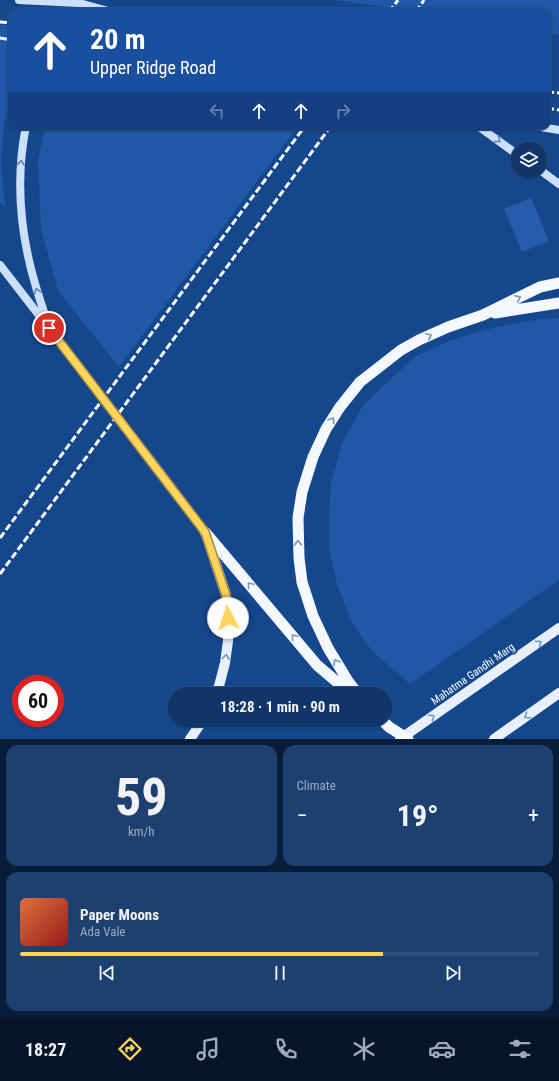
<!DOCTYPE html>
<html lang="en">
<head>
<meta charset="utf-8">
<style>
  body { margin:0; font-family:"Roboto Condensed",sans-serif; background:#1e4071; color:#f1f3f6; height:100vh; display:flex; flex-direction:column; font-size:15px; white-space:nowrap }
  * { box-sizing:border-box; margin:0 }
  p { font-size:13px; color:#9cabc0 }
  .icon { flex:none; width:22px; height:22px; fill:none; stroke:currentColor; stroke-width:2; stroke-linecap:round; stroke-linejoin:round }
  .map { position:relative; height:739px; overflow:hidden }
  .details { display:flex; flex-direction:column; gap:6px; padding:6px; background:#091d3a; flex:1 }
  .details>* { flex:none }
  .guide { position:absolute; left:8px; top:8px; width:543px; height:122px; border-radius:12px; box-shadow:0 1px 3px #0004,0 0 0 1px #30507d; background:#1a4fa0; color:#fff; overflow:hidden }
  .fabs { position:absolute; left:511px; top:142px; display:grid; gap:8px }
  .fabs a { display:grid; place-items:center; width:36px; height:36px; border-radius:50%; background:#103569; box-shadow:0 1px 3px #0004,0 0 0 1px #30507d; font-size:20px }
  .speed { position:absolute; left:12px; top:675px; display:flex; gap:8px; font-size:20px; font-weight:700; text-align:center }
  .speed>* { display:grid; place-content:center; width:52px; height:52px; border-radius:50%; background:#103569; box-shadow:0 1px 3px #0004,0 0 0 1px #30507d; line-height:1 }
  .speed .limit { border:6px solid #d22; background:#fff; color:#111 }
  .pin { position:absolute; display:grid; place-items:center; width:34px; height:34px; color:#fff; margin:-17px; border:2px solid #fff; border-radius:50%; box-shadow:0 1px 4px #0007 }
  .me { position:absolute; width:44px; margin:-22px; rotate:355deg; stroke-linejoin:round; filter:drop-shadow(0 0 3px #0008) }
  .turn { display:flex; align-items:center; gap:14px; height:84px; padding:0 16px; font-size:18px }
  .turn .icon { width:52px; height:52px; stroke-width:2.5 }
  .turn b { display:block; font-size:28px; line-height:34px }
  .lanes { display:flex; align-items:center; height:38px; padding:0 16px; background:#0003; justify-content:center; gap:20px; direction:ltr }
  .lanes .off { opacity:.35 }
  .big { font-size:30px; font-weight:700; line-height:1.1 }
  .details .card { flex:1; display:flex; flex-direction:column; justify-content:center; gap:6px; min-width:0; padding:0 14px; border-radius:12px; background:#1e4071 }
  .details .dial { align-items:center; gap:0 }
  .dial b { font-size:52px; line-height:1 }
  .song { display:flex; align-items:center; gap:12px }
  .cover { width:48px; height:48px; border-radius:6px; background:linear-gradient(135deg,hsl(20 70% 55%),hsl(0 70% 35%)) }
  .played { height:4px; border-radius:2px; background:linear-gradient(90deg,#ffd45e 70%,#30507d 70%) }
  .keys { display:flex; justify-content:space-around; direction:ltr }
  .heat { display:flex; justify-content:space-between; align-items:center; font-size:22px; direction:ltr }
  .details .tiles { flex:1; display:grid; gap:6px; grid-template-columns:1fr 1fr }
  .card:last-child { grid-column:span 2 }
  .trip { position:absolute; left:168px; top:687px; width:224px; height:40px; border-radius:20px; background:#103569; box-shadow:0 1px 3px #0004,0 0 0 1px #30507d; font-weight:700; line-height:40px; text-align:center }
  .tabs { display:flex; height:64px; justify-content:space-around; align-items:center; background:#06152a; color:#9cabc0 }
  .tabs .icon { width:28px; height:28px }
  .tabs .selected { color:#ffd45e }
  .tabs b { font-size:18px; color:#f1f3f6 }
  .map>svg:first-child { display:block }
  .green { fill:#1e58a6 }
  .building { fill:#245dab }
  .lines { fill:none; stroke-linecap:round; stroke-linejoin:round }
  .secondary { stroke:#cde0fb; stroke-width:8 }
  .primary { stroke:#e8f0ff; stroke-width:10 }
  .trunk { stroke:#f4f8ff; stroke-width:11 }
  .rail { stroke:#fff; stroke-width:3; stroke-dasharray:7 3; stroke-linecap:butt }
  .secondary-bridge { stroke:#cde0fb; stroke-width:8 }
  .trunk-bridge { stroke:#f4f8ff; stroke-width:11 }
  .oneway { stroke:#5f84b8 }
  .oneway2 { stroke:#7997c0 }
  .oneway3 { stroke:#7493c0 }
  .route-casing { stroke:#a68a3d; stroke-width:10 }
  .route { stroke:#ffd45e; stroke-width:7 }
  .labels { text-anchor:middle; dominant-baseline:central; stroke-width:4; stroke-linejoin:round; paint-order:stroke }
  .street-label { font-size:11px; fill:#fff; stroke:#15478c }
</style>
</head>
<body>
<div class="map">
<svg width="559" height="739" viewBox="0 0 559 739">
  <rect width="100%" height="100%" fill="#15478c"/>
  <path class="green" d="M337,0H559V35L547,32V12H417Z
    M0,25H12V88L4,124L1,164L5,207L0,202Z
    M45,126H298L119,367L58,291L41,229L38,161Z
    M559,318V580L410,684L372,651L351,621L337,584L329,549V513L331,483L341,446L362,407L384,385L415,357L451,340L496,327L540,319Z"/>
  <path class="building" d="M531,198L549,241L522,252L504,209Z"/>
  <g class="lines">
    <path class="secondary" d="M19,0L79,3L112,12
      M26,126C15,181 20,234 36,287C40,301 45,314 49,328
      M478,126L518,155
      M535,126L559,130
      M540,170L559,184
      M0,265L45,323
      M160,472L205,532"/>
    <path class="primary" d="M206,534L226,595L228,618V641L225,663L219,686L215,694
      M190,739L203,720
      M400,739L559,628
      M494,739L559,693"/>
    <path class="trunk" d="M495,313L559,303
      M205,532L317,665L351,694
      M358,694L348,681L328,648L313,616L302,582L299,558L298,518L302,492L313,457L326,429L340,407L360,382L401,350L419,340L448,327L483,315L540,287L559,283"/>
    <path class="rail" d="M389,12L398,0
      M416,12L424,0
      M0,22L12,23
      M0,38L12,40
      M547,92L559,93
      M547,108L559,110
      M0,538L305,126
      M0,574L331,126"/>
    <path class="secondary-bridge" d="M49,328L160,472"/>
    <path class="trunk-bridge" d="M382,720L389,727L408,739"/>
  </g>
  <defs><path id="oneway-chevron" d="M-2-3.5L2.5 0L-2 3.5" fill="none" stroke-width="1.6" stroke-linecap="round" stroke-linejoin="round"/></defs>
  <g class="oneway">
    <use href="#oneway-chevron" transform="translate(498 140) rotate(36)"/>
    <use href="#oneway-chevron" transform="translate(21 163) rotate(-84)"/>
    <use href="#oneway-chevron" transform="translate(37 291) rotate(-107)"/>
  </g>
  <g class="oneway2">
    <use href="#oneway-chevron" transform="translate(518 298) rotate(-26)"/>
    <use href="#oneway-chevron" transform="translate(429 336) rotate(-25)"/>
    <use href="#oneway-chevron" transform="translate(332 420) rotate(-58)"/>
    <use href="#oneway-chevron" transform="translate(298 543) rotate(-91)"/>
    <use href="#oneway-chevron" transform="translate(250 585) rotate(-130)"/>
    <use href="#oneway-chevron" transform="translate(294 637) rotate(-131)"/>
    <use href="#oneway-chevron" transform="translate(336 662) rotate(-121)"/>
  </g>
  <g class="oneway3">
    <use href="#oneway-chevron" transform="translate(539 643) rotate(-35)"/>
    <use href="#oneway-chevron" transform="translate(226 657) rotate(-82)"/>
    <use href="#oneway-chevron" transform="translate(527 716) rotate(145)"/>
    <use href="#oneway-chevron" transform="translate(432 717) rotate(-35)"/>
  </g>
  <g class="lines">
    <defs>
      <path id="route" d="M49,328L205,532L226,595L228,618"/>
    </defs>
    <use href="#route" class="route-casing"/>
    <use href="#route" class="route"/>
  </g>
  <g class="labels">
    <g class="street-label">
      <text transform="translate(473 674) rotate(-35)">Mahatma Gandhi Marg</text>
    </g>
  </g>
</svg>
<div class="fabs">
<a><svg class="icon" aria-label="layers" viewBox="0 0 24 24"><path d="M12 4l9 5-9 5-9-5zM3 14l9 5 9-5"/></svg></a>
</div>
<div class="speed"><div class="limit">60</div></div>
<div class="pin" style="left:49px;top:328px;background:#d93025"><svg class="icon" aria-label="arrive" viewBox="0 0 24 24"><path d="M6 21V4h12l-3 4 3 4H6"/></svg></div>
<svg class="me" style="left:228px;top:618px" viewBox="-20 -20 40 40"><circle r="19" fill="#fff"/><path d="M0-13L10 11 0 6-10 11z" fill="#ffd45e"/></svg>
<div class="trip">18:28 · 1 min · 90 m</div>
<div class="guide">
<div class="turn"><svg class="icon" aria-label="ahead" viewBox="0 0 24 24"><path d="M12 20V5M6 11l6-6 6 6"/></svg><div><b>20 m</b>Upper Ridge Road</div></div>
<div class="lanes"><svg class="icon off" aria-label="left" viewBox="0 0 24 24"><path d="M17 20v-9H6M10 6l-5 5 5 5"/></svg><svg class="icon" aria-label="ahead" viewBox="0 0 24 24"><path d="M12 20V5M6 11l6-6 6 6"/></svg><svg class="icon" aria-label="ahead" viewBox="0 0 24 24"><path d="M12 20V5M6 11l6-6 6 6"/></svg><svg class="icon off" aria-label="right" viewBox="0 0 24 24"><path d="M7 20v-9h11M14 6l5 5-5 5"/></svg></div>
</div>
</div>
<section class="details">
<div class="tiles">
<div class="card dial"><b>59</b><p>km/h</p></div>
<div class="card"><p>Climate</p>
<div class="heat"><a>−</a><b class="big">19°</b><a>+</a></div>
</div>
<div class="card">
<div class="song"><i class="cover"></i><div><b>Paper Moons</b><p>Ada Vale</p></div></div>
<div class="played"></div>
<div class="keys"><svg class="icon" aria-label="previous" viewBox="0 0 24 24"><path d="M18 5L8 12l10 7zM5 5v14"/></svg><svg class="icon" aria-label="pause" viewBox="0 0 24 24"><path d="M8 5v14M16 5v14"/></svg><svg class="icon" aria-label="next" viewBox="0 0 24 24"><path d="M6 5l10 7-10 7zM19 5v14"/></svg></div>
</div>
</div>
</section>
<nav class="tabs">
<b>18:27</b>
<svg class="icon selected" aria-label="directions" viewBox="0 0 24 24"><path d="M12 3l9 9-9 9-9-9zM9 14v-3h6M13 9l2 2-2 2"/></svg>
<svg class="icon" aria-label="music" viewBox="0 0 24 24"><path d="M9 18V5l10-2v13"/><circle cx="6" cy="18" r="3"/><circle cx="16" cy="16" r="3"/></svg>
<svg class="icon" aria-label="phone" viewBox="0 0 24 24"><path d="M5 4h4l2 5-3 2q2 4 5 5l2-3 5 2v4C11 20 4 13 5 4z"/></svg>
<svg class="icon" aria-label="climate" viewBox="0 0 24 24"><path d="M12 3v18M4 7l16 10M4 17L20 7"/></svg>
<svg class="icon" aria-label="car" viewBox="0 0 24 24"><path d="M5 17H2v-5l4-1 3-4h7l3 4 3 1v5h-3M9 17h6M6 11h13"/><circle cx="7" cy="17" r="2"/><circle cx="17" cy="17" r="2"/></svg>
<svg class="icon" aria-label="filters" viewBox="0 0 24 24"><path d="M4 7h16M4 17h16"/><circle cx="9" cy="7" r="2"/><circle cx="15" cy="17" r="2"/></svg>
</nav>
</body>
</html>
